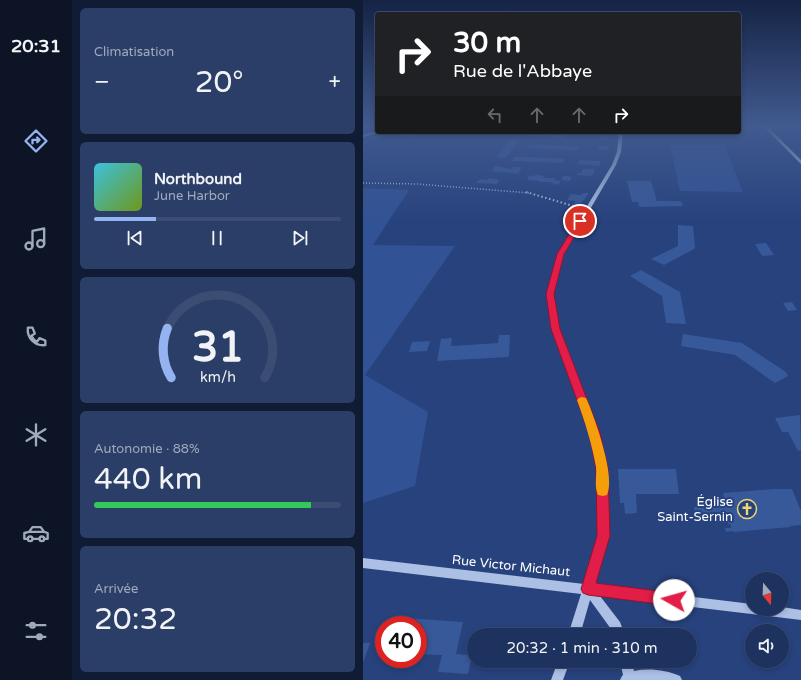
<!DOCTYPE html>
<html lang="fr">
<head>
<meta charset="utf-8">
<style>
  body { margin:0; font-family:"Varela Round",sans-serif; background:#2a3e67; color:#f1f3f6; height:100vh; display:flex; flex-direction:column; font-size:15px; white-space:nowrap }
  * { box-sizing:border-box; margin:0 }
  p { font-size:13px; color:#a0aabc }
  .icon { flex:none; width:22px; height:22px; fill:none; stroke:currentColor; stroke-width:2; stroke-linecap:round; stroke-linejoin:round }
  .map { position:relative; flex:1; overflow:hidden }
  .sheet { display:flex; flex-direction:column; gap:8px; padding:8px; background:#101c34; width:291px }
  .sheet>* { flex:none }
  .hud { position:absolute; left:12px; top:12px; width:366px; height:122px; border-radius:4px; box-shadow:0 2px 6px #0003,0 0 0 1px #3b4d73; background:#202124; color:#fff; overflow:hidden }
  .needle { width:26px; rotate:161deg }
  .buttons { position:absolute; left:382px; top:572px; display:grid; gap:8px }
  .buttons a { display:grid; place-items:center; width:44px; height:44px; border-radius:50%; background:#1d325e; box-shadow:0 2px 6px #0003,0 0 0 1px #3b4d73; font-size:20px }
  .speed { position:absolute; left:12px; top:616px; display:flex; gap:8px; font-size:20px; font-weight:700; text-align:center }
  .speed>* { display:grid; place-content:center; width:52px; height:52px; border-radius:50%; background:#1d325e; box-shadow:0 2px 6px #0003,0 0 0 1px #3b4d73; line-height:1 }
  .speed .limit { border:6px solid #d22; background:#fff; color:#111 }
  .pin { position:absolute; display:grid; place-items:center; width:34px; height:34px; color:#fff; margin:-17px; border:2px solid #fff; border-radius:50%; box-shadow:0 1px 4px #0007 }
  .me { position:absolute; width:44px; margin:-22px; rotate:277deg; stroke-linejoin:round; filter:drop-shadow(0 0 3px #0008) }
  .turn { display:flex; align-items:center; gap:14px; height:84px; padding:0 12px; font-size:18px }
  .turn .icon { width:52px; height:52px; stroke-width:2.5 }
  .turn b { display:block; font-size:28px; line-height:34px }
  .lanes { display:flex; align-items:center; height:38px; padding:0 12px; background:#0003; justify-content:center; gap:20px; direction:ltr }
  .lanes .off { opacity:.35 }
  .big { font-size:30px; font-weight:600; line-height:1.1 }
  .sheet .tile { flex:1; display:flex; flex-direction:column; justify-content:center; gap:6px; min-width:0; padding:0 14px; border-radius:6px; background:#2a3e67 }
  .sheet .dial { align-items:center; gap:0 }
  .dial svg { height:104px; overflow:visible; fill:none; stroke:#3b4d73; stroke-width:7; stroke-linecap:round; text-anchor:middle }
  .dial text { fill:#f1f3f6; stroke:none }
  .song { display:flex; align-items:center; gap:12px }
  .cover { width:48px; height:48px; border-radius:6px; background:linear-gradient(135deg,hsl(190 70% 55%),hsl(80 70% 35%)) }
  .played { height:4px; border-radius:2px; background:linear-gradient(90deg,#95b2f1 25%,#3b4d73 25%) }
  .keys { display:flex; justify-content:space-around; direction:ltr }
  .heat { display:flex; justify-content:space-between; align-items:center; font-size:22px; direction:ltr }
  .charge { height:6px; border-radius:3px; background:linear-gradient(90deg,#34c759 88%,#3b4d73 0) }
  .trip { position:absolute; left:104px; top:628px; width:230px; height:40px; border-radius:20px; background:#1d325e; box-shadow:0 2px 6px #0003,0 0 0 1px #3b4d73; font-weight:600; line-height:40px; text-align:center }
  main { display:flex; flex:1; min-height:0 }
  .menu { display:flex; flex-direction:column; width:72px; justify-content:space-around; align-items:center; background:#0c1426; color:#a0aabc }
  .menu .icon { width:28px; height:28px }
  .menu .current { color:#95b2f1 }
  .menu b { font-size:18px; color:#f1f3f6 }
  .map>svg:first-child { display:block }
  .green { fill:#315294 }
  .building { fill:#375899 }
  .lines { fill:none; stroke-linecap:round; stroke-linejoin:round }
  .path-far1 { stroke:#acbfe5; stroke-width:1.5; stroke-dasharray:1 2; stroke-linecap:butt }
  .path { stroke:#acbfe5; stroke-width:2; stroke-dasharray:1.5 2.5; stroke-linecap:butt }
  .minor { fill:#acbfe5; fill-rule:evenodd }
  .route { fill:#e11d48; stroke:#92132f }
  .slow { fill:#f59e0b }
  .labels { text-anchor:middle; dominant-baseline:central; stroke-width:4; stroke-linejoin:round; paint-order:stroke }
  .near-poi-label { font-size:13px; fill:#fff; stroke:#27427d; text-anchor:end }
  .near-street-label { font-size:13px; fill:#fff; stroke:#27427d }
</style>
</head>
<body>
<main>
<nav class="menu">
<b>20:31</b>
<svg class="icon current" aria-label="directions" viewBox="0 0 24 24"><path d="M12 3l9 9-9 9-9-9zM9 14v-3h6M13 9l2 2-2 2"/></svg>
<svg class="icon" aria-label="music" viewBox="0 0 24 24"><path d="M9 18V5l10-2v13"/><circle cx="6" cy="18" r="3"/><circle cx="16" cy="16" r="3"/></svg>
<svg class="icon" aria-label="phone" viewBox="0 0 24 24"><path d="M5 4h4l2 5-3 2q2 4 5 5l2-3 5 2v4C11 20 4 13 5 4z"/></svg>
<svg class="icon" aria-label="climate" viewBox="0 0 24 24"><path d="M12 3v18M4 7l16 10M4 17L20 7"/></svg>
<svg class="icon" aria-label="car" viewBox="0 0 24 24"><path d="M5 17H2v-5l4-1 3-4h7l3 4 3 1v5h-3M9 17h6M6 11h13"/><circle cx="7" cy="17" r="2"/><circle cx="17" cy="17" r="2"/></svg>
<svg class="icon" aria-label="filters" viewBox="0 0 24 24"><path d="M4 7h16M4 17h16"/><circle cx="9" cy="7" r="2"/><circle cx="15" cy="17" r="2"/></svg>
</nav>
<section class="sheet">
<div class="tile"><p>Climatisation</p>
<div class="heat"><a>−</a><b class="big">20°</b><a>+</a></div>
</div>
<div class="tile">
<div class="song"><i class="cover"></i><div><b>Northbound</b><p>June Harbor</p></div></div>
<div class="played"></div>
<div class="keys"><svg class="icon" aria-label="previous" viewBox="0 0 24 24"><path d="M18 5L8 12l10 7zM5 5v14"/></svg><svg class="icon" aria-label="pause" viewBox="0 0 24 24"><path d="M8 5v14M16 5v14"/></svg><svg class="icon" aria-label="next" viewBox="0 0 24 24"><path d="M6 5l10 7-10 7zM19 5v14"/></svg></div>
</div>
<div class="tile dial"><svg viewBox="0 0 100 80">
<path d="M14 69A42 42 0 1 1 86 69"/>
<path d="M14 69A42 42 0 0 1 11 31" stroke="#95b2f1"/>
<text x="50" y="56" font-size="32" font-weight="700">31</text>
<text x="50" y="72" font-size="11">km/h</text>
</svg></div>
<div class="tile"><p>Autonomie · 88%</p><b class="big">440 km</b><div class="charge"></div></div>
<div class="tile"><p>Arrivée</p><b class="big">20:32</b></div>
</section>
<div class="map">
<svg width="438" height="680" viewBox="0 0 438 680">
  <rect width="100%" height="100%" fill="#27427d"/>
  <path class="green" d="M307,145H361L380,192L317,191Z
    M0,188L46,190L10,245L92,246L2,375L65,412L52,486L0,503Z"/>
  <path class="building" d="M45,132H55L48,137L39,136Z
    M168,132H177L185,134L183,137L166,136Z
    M190,132H194L193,133H203L199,139H191L192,138L187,137Z
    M18,134L24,136L12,140L7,138Z
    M237,135L241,136H247L246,140L236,139Z
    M148,139L157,140L143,158L133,157Z
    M167,145L199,146L216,147L214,150L165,148Z
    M236,146H245L247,147L245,150H235Z
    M151,157H167L201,159L200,163L149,161Z
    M217,160L231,161H238L236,166L214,164Z
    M132,166L149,169L150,167H159L155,174L129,171Z
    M220,169H232L229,176L214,175L215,173H218Z
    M175,175L181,176L180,178H192L190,182L192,180L198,181L195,185L186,182H177V181L164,180L166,176Z
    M200,176H205L209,177L207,181L198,180Z
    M126,178L136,180L134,184L113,183L117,179L124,180Z
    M264,181H288L294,201H318L320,206L276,207L275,202H269Z
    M220,193H226L216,206L210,204L213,201L204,200L208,194L218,195Z
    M315,225L330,226L332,247L331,249L301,265L288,259L315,246Z
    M403,243L411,255L399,256L392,244Z
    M278,270L317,292L323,324L303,323L299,296L267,276Z
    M429,302L434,310L425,311L420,303Z
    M320,334L379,343L423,372L425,376L412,383L372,355L318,346Z
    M136,335H147L146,357L74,361L78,339L89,338L88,346L135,343Z
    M67,341L64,351L46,352L49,342Z
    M437,415L438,450L435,451L425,432H419L412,418Z
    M255,469H313L316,494H273L274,513L262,514L261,503H257Z
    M411,489H429L438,511V525L427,526L428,527L371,532L369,531L363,532L362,528H368V525L359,520L334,521L331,507L355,506L361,499L360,493Z
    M28,617L100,622L93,654L109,655L105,674L75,672L79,655L55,654V625H25Z
    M17,629H21V652H17L19,646H12Z
    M0,643H7L0,663Z"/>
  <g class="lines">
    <path class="path-far1" d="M0,183L54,184L167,193"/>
    <path class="path" d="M163,192L217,208"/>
    <path class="minor" d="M400,126H404L438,160V164Z
      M14,131V132H16L15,133L0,137V135Z
      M256,132H260L258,152L253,165L201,254L190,295L195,329L236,433L243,469L246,535L231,585L389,604V609H419V607L438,610V620L237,596L257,622L262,635H250L248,629L227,600L217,635H205L218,594L0,568V558L221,584L236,535L235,469L228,433L189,329L184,295L195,254L249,165L254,152Z
      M195,661H207L200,680H188Z
      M257,661H269L271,671C286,668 303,670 317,676L319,680H257L259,676L260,675Z"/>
  </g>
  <linearGradient id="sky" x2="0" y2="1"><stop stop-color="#152445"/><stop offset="0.57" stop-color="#415a8f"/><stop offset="1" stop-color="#415a8f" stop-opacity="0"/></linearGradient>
  <rect width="438" height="221" fill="url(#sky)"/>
  <path class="route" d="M217,219L221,221L201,254L191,294L197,329L237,433L245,469L247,536L233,583L311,593L316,595L318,600L316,604L311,606L225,595L220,593L218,589L234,536L233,469L226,433L188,329L183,294L194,254L214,221Z"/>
  <path class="slow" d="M219,397L223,398L224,400C232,419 253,477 244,495L240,496L235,495C231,487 234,476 233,467C229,444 222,422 214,400L216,398Z"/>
  <defs>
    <symbol id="church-ring" viewBox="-11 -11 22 22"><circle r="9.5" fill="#27427d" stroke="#edd771" stroke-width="1.5"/><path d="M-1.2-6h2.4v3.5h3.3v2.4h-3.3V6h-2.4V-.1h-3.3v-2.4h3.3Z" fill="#edd771"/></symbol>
  </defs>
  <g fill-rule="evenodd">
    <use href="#church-ring" x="373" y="498" width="22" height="22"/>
  </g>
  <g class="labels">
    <g class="near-poi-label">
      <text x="370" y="502">Église<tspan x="370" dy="15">Saint-Sernin</tspan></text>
    </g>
    <g class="near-street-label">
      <text transform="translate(148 566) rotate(6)">Rue Victor Michaut</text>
    </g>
  </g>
</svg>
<div class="buttons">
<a><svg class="needle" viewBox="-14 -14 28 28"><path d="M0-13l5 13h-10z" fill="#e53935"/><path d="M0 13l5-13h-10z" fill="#a0aabc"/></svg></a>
<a><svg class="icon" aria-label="sound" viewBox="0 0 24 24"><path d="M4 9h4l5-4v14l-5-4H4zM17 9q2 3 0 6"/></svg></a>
</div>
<div class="speed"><div class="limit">40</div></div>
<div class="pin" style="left:217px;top:221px;background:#d93025"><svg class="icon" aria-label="arrive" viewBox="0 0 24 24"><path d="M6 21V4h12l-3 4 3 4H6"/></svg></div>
<svg class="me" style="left:311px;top:600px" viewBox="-20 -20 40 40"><circle r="19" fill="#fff"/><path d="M0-13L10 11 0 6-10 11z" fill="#e11d48"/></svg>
<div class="trip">20:32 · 1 min · 310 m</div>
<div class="hud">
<div class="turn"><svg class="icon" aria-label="right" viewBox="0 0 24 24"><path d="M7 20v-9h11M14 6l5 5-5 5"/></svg><div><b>30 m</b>Rue de l'Abbaye</div></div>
<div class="lanes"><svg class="icon off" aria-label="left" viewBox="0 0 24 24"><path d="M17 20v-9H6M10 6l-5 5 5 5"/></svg><svg class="icon off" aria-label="ahead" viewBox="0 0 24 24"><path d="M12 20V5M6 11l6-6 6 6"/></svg><svg class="icon off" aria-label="ahead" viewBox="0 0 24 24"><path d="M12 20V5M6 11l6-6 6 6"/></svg><svg class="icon" aria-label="right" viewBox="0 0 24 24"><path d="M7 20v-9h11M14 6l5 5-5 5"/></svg></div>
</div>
</div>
</main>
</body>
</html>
